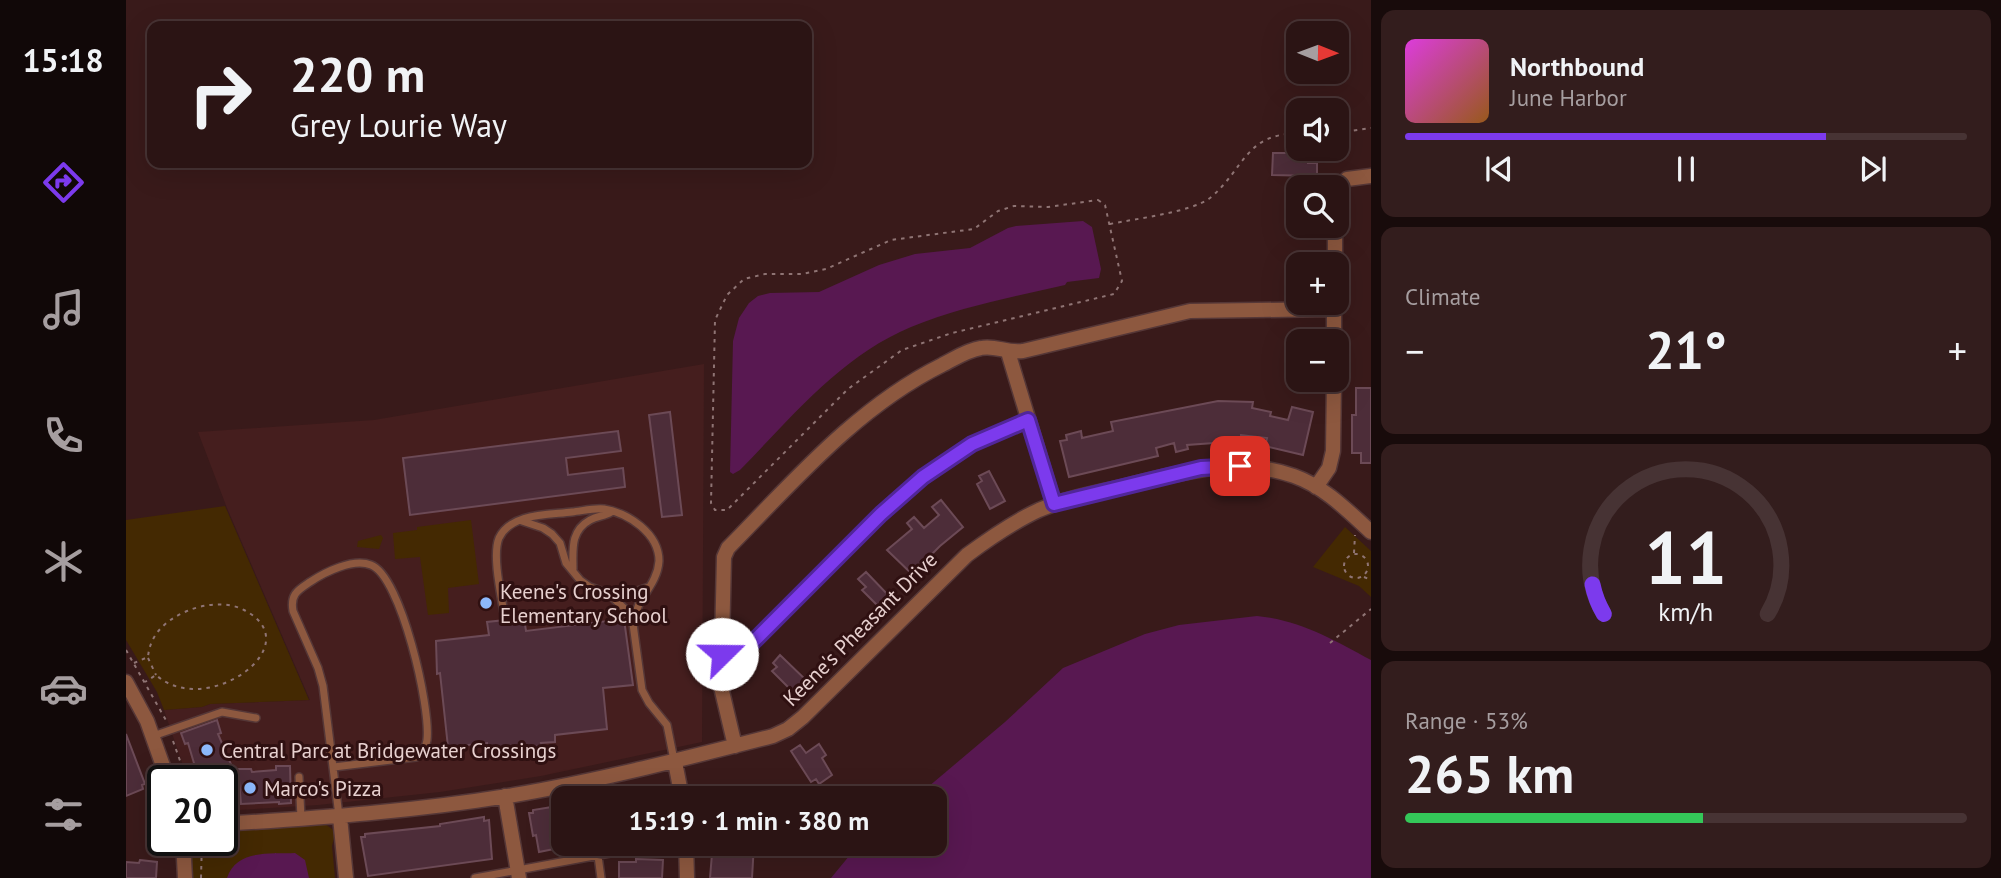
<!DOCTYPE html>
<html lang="en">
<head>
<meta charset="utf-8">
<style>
  body { margin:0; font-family:"PT Sans",sans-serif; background:#331d1d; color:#f1f3f6; height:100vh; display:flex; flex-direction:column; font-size:26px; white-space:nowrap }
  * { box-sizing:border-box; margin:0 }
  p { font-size:23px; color:#a69ea0 }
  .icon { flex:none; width:38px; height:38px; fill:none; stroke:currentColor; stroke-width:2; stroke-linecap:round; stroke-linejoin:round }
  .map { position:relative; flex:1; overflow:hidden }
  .drawer { display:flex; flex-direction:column; gap:10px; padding:10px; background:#180b0b; width:630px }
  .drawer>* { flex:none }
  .hud { position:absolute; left:21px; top:21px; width:665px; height:147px; border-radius:14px; box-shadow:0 7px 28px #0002,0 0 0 2px #473334; background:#2b1414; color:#f1f3f6; overflow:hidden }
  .needle { width:46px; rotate:91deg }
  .controls { position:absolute; left:1160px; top:21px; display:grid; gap:14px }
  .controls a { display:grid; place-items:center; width:63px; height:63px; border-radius:14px; background:#2b1414; box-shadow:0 7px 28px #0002,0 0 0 2px #473334; font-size:35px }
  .speed { position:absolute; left:21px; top:765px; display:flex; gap:14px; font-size:35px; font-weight:700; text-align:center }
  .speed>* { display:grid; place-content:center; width:91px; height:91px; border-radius:50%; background:#2b1414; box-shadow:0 7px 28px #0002,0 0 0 2px #473334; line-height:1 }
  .speed .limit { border:4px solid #111; border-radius:10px; background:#fff; color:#111 }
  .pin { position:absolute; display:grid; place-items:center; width:60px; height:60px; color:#fff; margin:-30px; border-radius:14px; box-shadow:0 4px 10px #0006 }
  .me { position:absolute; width:77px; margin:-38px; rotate:68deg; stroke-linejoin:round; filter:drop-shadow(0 0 5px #0008) }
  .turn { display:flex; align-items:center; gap:24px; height:147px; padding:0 28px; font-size:32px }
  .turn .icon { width:91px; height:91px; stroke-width:2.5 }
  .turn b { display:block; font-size:49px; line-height:60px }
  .big { font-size:52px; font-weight:700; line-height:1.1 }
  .drawer .widget { flex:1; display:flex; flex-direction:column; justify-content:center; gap:10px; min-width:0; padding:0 24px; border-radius:14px; background:#331d1d }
  .drawer .dial { align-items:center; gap:0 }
  .dial svg { height:182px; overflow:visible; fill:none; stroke:#473334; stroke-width:7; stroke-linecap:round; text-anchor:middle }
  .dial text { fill:#f1f3f6; stroke:none }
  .song { display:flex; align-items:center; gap:21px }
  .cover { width:84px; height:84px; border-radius:10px; background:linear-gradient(135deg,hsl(300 70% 55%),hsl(30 70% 35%)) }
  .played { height:7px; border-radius:4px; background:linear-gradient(90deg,#7c3aed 75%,#473334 75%) }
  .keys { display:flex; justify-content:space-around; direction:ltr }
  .heat { display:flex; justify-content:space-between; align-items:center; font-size:38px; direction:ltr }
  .charge { height:10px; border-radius:5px; background:linear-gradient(90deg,#34c759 53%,#473334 0) }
  .trip { position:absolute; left:425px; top:786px; width:396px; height:70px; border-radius:14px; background:#2b1414; box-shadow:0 7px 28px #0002,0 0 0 2px #473334; font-weight:700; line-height:70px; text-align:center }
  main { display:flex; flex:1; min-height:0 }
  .dock { display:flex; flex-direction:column; width:126px; justify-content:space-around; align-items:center; background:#110808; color:#a69ea0 }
  .dock .icon { width:49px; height:49px }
  .dock .active { color:#7c3aed }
  .dock b { font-size:32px; color:#f1f3f6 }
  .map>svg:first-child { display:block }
  .built { fill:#451e1e }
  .green { fill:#442902 }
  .water { fill:#581851 }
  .building { fill:#4d2d39; stroke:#6c4a56; stroke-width:2 }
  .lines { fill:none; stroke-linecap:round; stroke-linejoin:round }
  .service-casing { stroke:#553737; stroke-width:10 }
  .minor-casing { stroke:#553737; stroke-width:17 }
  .tertiary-casing { stroke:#553737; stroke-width:17 }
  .path { stroke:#8f7474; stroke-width:2; stroke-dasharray:3.5 5; stroke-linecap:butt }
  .service { stroke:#8d583f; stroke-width:7 }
  .minor { stroke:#8d583f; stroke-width:14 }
  .tertiary { stroke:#8d583f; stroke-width:14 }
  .route-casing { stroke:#51269a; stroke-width:18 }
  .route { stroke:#7c3aed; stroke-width:12 }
  .poi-dot { fill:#8db9fc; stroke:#2f1011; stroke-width:2.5 }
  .labels { text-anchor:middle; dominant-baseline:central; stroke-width:6; stroke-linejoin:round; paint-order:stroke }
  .poi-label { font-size:21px; fill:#e7d0cf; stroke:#2f1011; text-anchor:start }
  .street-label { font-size:21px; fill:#e7d0cf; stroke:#2f1011 }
</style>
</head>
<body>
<main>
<nav class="dock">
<b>15:18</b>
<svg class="icon active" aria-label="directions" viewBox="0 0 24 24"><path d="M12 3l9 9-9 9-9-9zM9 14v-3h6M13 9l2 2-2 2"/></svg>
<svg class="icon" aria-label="music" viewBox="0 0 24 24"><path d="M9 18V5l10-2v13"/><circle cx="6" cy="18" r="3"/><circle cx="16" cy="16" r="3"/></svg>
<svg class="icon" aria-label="phone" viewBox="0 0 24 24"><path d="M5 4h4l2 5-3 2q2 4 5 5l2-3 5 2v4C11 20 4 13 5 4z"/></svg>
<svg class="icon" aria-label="climate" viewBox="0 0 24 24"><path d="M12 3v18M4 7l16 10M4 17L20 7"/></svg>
<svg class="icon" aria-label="car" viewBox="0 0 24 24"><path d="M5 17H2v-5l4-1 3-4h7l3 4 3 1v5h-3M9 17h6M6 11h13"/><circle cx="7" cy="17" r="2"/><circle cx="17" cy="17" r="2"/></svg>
<svg class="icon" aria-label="filters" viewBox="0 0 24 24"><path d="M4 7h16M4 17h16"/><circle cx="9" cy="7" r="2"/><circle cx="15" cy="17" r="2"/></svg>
</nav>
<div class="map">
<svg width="1245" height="878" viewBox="0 0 1245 878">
  <rect width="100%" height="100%" fill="#391a1a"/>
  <path class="built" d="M578,364L576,742L415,776L314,792L192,805L96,811V780H62L38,710L76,707L84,704L184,700L101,508L72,432L248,420Z"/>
  <path class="green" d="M99,506L183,700L84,704L76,707L38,710L31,692L0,640V520Z
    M345,520L353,584L322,588L323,613L302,615L294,557L269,559L267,533L291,530V527Z
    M1219,527L1245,551V597L1233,586L1187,567Z
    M255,535L257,538L253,549L231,547L232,541Z
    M199,824L206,829L209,834L206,846L209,878H65V840H96V830Z"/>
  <path class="water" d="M957,221L966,227L975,269L973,278L941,282L939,285C887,297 834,307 785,327C715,356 665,418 614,470L607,474L604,472L607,341L613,318L623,303L632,296L644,293L693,292L753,265L789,254L844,248L882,228L890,226Z
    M1131,616C1174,620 1208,640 1245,660V878H705L733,844H808V798H789L879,722L937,668L1019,634L1053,625Z
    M169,853L179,860L183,878H101C110,849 145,854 169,853Z"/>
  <path class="building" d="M1147,153H1182V163H1191V176L1146,175Z
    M1230,388H1245V463H1235V453H1226V415H1230Z
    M1092,401L1127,402L1126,408L1145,412L1144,416L1162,420L1166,407L1187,412L1177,455L1139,446L1141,438L1115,435L1114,444L1102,443V442L1061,445L1062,449L1050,452L1048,443L1030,448L1032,456L943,477L934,441L941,440L940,435L955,431L956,438L987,431L985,422Z
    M544,412L556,515L536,517L523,415Z
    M492,431L495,451L440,458L442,475L497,468L499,487L284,515L277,458Z
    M863,471L879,501L864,509L851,484L856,481L853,476Z
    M815,500L837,527L814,546L793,567L795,569L788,576L761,550L786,529L781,523L788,517L798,528L813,515L806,507Z
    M740,572L765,598L759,605L756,602L752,606L736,590L740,587L732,579Z
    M398,618L400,631L498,619L507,685L477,688L481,729L429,735V742L415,743L416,746L362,752L361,743L322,747L314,673L311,674L310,641L363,635L361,622Z
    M654,655L682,682L670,695L646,671L651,667L647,663Z
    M91,720L95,733L92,734L107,769L73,780L62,743L59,744L55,733Z
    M0,734L19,784L16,785L17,789L0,796Z
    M693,744L700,755L696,758L706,775L693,784L690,779L685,782L665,751L674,745L680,753Z
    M150,766H164L165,803L153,804V802L115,804L112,769H125L126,772L150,770Z
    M527,787L530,798H492V793Z
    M438,805V847L413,852L410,835L407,836L403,813H407V810Z
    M358,817V821L363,820L366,859L242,876L235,837H239V834L314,826V824Z
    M591,844H628L626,878H584L586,854H590Z
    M510,859L537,860L536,878H493V862H510Z
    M14,860L31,862L30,878H0V862L13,863Z"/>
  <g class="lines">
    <defs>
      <path id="service" d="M396,521L417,528L426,534L434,543L440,563L454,580L464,587L483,594L500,610L507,624L516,690L523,703L541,725L548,760
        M447,569C447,550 444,531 464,520C471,516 479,516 485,512
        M483,594L506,593L523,587
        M378,613C375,595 366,555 373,538C385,513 422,515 446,512C456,511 468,508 478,509C502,513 533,533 533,561C532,578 521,590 513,604C510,611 510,618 507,624
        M596,655L610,652L625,644C711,558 786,464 902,420
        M27,736L96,712L130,718
        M208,767L290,757C296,753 300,748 301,740C305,708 275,576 245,565C227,558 199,572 184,582C172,590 164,594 167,611L192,668L197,686L213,816
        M173,777L175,818
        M472,856L475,878
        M349,878L511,848L560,846"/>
      <path id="minor" d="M1211,192L1221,179L1245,176
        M1209,264V226
        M1208,341V303
        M882,352L928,504
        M1190,487L1203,468L1207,451L1208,380
        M609,746L595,687L598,557L602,548C667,482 731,407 816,365C828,359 841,350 855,348C870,345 879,353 897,351L1064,311L1208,309
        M549,762L556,798
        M379,796L393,878
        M214,817L220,878
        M96,824C194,818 291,811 388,795C475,780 561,758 647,736L662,729L677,717L841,555C864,538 887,522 913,510C941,498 971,493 1000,486C1056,472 1111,456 1168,476C1199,487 1222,511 1245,532
        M560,844L561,878"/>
      <path id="tertiary" d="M0,682L21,721L42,780
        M57,840L59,878"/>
    </defs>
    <use href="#service" class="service-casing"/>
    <use href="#minor" class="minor-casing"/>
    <use href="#tertiary" class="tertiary-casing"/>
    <path class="path" d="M1211,133L1245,128
      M972,200L979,205L996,281L988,294L826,333L776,350L722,389L601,510H589L585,503L589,320L601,295L618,279L639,274H676L700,269L765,240L848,229L872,211L888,206L922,207Z
      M984,224C1008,219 1066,212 1084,198C1118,170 1120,132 1172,134
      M1228,553L1229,535
      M1218 566a12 12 0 1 1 24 0a12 12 0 1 1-24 0Z
      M1238,577L1245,580
      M1204,643L1245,609
      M0,650L41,722
      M22,658L30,675
      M8,663L22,657C24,634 40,620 61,611C78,604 101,601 118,610C186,645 80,720 30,675L19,682
      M47,741L61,780
      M75,878L76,840"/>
    <use href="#service" class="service"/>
    <use href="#minor" class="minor"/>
    <use href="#tertiary" class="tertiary"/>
  </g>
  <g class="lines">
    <defs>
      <path id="route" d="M596,654L610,652L625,644L755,514L797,477L846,444L902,420L928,504L1075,468L1114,466"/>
    </defs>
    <use href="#route" class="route-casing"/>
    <use href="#route" class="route"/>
  </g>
  <g class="poi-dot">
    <circle cx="360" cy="603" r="7"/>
    <circle cx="81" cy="750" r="7"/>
    <circle cx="124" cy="788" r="7"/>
  </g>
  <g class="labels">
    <g class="poi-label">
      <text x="374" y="591">Keene's Crossing<tspan x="374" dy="24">Elementary School</tspan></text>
      <text x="95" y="750">Central Parc at Bridgewater Crossings</text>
      <text x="138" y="788">Marco's Pizza</text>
    </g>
    <g class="street-label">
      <text transform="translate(734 629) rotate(-45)">Keene's Pheasant Drive</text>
    </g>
  </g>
</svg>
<div class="controls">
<a><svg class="needle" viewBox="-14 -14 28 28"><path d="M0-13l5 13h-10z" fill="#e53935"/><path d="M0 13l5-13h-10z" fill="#a69ea0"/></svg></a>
<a><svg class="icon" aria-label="sound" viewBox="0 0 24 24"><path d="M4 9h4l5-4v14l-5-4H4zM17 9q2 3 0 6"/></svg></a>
<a><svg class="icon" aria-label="search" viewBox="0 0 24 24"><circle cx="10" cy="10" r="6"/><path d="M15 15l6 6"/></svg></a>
<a>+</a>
<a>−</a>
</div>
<div class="speed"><div class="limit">20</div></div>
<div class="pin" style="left:1114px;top:466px;background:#d93025"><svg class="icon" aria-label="arrive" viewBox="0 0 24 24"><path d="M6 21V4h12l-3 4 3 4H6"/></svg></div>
<svg class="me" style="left:596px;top:654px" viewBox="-20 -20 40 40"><circle r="19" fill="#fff"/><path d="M0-13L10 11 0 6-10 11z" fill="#7c3aed"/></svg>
<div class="trip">15:19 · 1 min · 380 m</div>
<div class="hud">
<div class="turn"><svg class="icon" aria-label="right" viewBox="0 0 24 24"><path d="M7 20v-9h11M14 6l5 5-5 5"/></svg><div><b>220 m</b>Grey Lourie Way</div></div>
</div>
</div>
<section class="drawer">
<div class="widget">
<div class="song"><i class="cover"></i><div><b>Northbound</b><p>June Harbor</p></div></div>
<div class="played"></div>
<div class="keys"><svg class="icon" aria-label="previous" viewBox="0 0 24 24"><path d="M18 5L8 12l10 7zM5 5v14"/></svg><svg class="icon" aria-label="pause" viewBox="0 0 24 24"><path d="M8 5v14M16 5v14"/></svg><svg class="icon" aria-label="next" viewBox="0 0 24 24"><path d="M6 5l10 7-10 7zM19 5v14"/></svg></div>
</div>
<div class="widget"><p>Climate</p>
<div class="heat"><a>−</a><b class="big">21°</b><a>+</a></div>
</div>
<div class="widget dial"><svg viewBox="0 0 100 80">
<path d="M14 69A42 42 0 1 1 86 69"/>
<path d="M14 69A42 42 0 0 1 9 56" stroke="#7c3aed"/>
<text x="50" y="56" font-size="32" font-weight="700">11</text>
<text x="50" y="72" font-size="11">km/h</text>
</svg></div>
<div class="widget"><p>Range · 53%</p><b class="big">265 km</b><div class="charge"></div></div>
</section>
</main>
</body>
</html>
